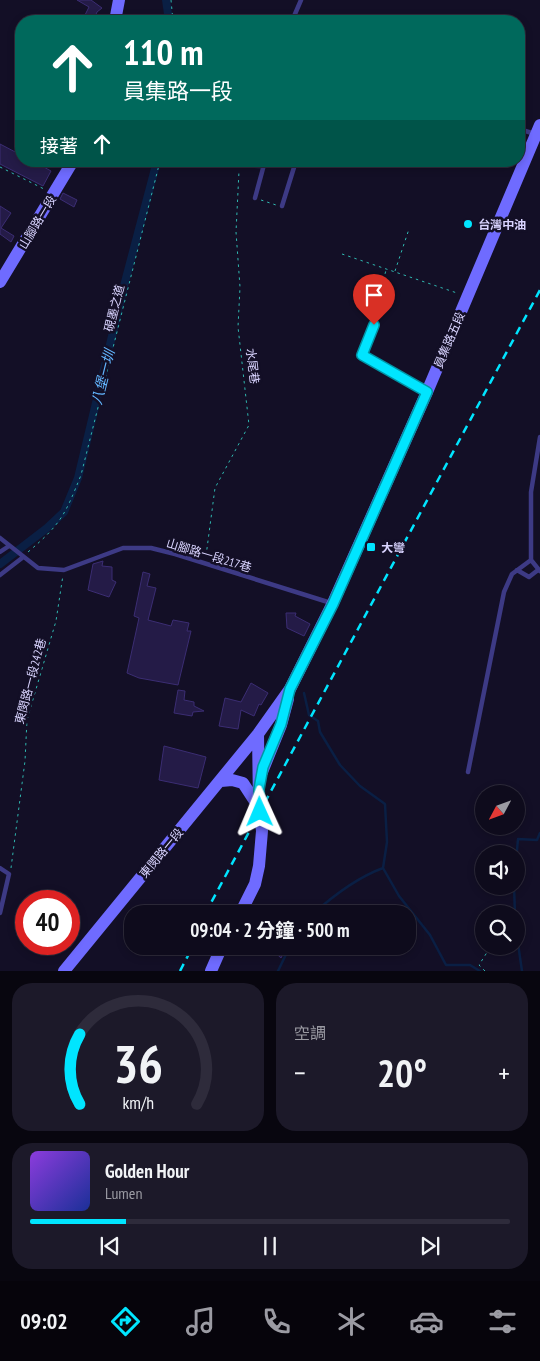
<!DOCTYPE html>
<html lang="zh-TW">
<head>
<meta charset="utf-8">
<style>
  body { margin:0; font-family:"PT Sans Narrow","Noto Sans TC",sans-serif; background:#1c1929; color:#f1f3f6; height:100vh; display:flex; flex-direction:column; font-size:19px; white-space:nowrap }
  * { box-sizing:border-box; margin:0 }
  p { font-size:16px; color:#9b9ba3 }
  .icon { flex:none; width:28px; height:28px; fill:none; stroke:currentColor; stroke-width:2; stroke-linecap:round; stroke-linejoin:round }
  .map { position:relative; height:971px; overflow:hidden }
  .side { display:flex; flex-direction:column; gap:12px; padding:12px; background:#08060f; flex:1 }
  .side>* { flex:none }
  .hud { position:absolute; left:15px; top:15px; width:510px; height:152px; border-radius:20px; box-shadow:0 2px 8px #0003,0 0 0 1px #2e2b3b; background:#00695c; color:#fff; overflow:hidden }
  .needle { width:32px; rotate:229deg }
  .buttons { position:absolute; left:475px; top:785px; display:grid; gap:10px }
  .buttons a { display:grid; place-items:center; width:50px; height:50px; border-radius:50%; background:#0e0b1c; box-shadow:0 2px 8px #0003,0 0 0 1px #2e2b3b; font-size:25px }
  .speed { position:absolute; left:15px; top:890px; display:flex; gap:10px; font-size:25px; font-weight:700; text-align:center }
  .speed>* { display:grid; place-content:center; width:65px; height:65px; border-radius:50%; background:#0e0b1c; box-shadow:0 2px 8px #0003,0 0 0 1px #2e2b3b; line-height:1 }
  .speed .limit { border:8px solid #d22; background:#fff; color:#111 }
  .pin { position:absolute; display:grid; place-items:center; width:42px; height:42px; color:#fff; margin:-51px -21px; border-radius:50% 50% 50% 0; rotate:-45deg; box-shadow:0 0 5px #0007 }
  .pin .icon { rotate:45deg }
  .me { position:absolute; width:55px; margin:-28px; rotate:359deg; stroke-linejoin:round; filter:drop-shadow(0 0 4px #0008) }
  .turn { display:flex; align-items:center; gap:18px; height:105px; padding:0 25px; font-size:22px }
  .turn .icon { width:65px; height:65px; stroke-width:2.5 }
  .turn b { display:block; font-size:35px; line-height:42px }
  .then { display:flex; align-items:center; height:48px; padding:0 25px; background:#0003; gap:10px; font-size:19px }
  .big { font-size:38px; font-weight:700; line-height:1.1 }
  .side .widget { flex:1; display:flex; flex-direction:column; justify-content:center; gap:8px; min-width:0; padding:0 18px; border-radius:20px; background:#1c1929 }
  .side .dial { align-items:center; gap:0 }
  .dial svg { height:130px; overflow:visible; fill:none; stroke:#2e2b3b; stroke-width:7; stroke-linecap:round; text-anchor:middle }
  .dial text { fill:#f1f3f6; stroke:none }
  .song { display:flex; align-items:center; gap:15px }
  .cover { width:60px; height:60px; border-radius:8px; background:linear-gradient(135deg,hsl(270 70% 55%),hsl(230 70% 35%)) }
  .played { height:5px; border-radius:2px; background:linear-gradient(90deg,#00e5ff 20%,#2e2b3b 20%) }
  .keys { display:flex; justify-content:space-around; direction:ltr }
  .heat { display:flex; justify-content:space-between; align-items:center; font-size:28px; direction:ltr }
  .side .tiles { flex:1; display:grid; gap:12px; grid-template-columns:1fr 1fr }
  .widget:last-child { grid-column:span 2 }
  .trip { position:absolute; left:124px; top:905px; width:292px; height:50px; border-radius:20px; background:#0e0b1c; box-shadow:0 2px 8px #0003,0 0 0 1px #2e2b3b; font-weight:700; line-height:50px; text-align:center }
  .menu { display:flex; height:80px; justify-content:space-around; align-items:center; background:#06040b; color:#9b9ba3 }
  .menu .icon { width:35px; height:35px }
  .menu .active { color:#00e5ff }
  .menu b { font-size:22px; color:#f1f3f6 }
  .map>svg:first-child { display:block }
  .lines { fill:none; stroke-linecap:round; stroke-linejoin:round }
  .stream { stroke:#0a1f44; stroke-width:2.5 }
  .canal { stroke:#0a1f44; stroke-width:8 }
  .building { fill:#241b47; stroke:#3b2d73 }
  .path { stroke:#2fb8b0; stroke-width:1; stroke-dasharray:2.5 4; stroke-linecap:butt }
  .lane { stroke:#3d3a85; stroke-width:4.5 }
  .secondary { stroke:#6f6bff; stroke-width:12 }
  .rail { stroke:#00e5ff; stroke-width:2.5; stroke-dasharray:8 6; stroke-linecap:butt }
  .route-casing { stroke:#0095a6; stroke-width:12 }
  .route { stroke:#00e5ff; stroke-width:9 }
  .poi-dot { fill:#00e5ff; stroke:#130f26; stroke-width:2 }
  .labels { text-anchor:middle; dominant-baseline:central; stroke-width:5; stroke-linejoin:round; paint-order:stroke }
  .street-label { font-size:12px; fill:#d9d4ff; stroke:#130f26 }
  .poi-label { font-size:12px; font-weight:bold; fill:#d9d4ff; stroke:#130f26; text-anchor:start }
  .water-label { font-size:14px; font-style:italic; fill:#62b6ff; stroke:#130f26 }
</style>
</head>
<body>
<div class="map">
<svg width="540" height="971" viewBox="0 0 540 971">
  <rect width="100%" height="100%" fill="#130f26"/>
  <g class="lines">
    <path class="stream" d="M304,693L309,715L318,721L320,732L340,765L360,786L385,804L387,842L383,868L399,896L430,935L446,965H470L480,971
      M516,861L518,839L537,840L540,833
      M514,886L515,914
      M313,914C334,895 356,878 383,868
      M516,930L522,971
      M278,971L290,946"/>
    <path class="canal" d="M166,0L169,21
      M0,564L47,528L64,512L78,478L125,282L157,161"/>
  </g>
  <path class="building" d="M77,0H91L102,8L97,12L93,21H82L89,7Z
    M0,144L21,155V161H33L51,171L43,186L0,164Z
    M63,193L77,200L74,207L60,199Z
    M0,206L11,213L1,228L14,236L11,242L0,234Z
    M103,561L102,566L112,567V580L116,582L109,597L88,590L93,564Z
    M143,572L150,574L147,586L156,588L148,620L171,626L173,620L189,623L187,631H191L178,685L139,678L127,673L139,618L134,616Z
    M286,613H296L295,616L310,624L304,636L287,628Z
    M251,683L268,693L261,705L259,704L254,716L241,710L238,729L219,726L225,698L241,702Z
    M178,690L185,691L184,700L194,702V706L204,711L193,712L192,716L174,713Z
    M164,746L206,757L198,788L159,780Z
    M131,912H132V934L125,932Z
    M268,946H287L281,958Z"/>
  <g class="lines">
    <path class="path" d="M171,0L173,21
      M212,161L234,164
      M0,167L44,189
      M261,200L276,205
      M342,254L457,293
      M395,271L409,229
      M374,318L386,270
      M28,552C61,524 65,515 81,475L160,161
      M206,556L215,488L249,425L238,327L240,287L236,232L239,171
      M11,868L25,761L27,720L56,621L63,575
      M485,971L479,965L491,946"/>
    <path class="lane" d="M292,21L301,0
      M519,129L535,134
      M240,161L239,165L263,166
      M255,198L265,161
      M282,206L296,161
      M375,325L362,355L426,391
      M540,437L531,492V560L540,571
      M0,538L38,568L64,570L123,548H151L175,554L331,603
      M0,552L9,546
      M517,570L529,577L538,570
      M0,575L22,558
      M468,772L504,592L512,574L531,560
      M0,868L9,874L0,913"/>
    <path class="secondary" d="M115,21L119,0
      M0,282L73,161
      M262,772L281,725L288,699
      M221,781L232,780L243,783L258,806
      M240,914L255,884L259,866L262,831L259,806L258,734
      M64,971L258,734L290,689L333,603L427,392L540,125
      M211,971L222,946"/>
    <path class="rail" d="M205,914L540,290
      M180,971L193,946"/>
  </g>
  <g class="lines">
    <defs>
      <path id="route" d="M260,812L259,789L263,767L281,724L290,689L333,604L427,392L362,355L374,325"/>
    </defs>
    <use href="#route" class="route-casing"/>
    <use href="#route" class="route"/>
  </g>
  <g class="poi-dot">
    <circle cx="468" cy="224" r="5"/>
    <rect x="366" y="542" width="10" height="10" rx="2.5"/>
  </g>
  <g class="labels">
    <g class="street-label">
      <text transform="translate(37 222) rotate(-59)">山腳路一段</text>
      <text transform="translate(114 308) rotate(-76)">硯墨之道</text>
      <text transform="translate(449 340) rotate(-67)">員集路五段</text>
      <text transform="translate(253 366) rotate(83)">水尾巷</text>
      <text transform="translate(209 555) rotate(17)">山腳路一段217巷</text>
      <text transform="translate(30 681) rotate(-75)">東閔路一段242巷</text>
      <text transform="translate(161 853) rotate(-50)">東閔路一段</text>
    </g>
    <g class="poi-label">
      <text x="478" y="224">台灣中油</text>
      <text x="381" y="547">大彎</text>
    </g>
    <g class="water-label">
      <text transform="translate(103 377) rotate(-76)">八堡一圳</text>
    </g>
  </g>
</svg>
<div class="buttons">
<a><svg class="needle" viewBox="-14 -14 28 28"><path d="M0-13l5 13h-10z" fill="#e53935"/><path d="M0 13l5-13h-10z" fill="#9b9ba3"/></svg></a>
<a><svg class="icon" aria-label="sound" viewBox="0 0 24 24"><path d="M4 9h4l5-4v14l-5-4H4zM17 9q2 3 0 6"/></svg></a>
<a><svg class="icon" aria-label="search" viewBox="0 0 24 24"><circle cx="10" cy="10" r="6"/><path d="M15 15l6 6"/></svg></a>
</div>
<div class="speed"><div class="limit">40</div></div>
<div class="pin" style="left:374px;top:325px;background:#d93025"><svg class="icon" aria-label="arrive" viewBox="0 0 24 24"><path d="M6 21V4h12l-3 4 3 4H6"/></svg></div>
<svg class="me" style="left:260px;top:812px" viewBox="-20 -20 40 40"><path d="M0-17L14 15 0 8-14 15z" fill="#00e5ff" stroke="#fff" stroke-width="4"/></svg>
<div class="trip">09:04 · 2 分鐘 · 500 m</div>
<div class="hud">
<div class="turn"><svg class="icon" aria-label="ahead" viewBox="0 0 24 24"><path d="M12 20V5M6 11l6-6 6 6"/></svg><div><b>110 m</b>員集路一段</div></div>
<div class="then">接著<svg class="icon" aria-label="ahead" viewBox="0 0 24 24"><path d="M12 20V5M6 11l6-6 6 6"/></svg></div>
</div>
</div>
<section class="side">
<div class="tiles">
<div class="widget dial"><svg viewBox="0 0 100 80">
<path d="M14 69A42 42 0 1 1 86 69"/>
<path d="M14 69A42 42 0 0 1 14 26" stroke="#00e5ff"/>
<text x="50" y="56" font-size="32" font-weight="700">36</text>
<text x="50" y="72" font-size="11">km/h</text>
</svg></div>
<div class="widget"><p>空調</p>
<div class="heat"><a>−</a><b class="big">20°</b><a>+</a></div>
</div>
<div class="widget">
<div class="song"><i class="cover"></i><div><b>Golden Hour</b><p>Lumen</p></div></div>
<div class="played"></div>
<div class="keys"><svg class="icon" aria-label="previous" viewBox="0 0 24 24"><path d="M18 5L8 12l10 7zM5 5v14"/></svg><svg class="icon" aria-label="pause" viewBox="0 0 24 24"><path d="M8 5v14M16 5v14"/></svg><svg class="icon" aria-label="next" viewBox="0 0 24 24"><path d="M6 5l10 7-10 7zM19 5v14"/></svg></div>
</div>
</div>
</section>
<nav class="menu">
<b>09:02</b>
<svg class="icon active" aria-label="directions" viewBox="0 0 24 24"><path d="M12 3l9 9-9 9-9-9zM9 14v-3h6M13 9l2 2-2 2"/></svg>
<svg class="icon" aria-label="music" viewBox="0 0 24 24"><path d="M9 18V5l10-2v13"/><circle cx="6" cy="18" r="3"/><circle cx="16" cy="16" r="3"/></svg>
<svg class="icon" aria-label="phone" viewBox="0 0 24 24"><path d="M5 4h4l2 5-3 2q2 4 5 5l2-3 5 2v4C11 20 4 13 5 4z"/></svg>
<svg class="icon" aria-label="climate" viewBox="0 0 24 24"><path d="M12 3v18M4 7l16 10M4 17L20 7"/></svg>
<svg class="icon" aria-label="car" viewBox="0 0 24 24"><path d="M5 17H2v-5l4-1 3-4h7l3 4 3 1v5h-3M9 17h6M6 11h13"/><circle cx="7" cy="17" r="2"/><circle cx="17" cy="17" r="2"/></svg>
<svg class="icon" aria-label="filters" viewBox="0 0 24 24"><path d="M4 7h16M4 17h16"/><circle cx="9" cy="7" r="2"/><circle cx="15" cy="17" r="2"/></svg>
</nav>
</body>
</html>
